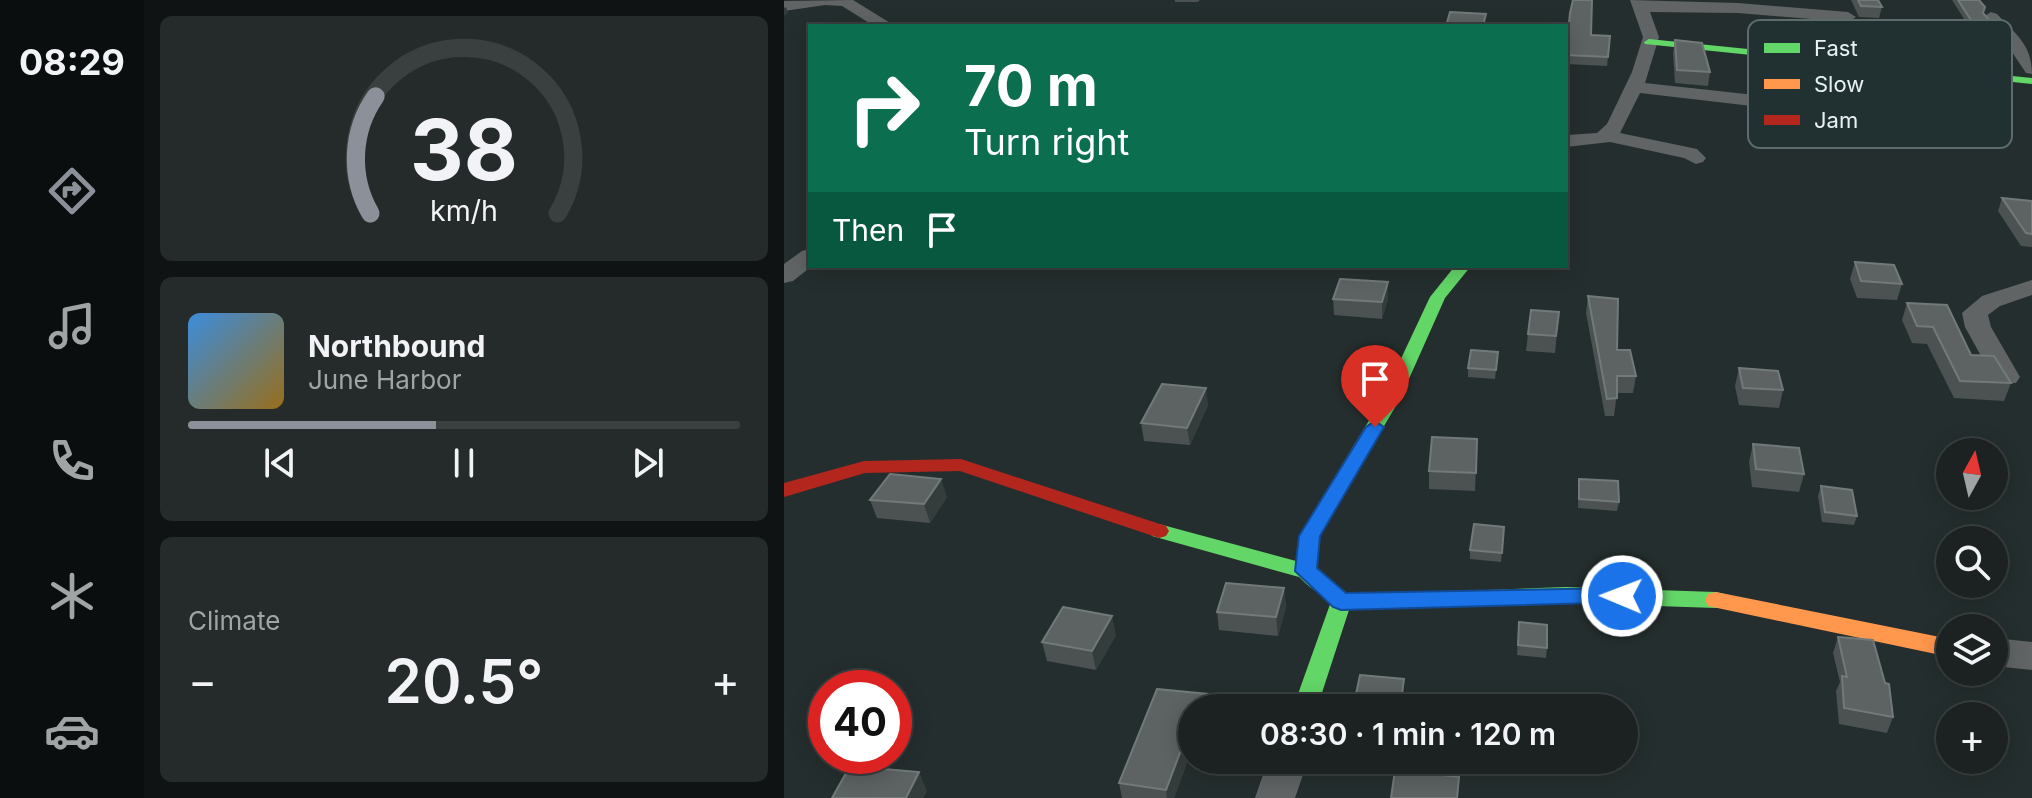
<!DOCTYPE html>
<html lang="en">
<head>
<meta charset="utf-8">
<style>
  body { margin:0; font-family:Inter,sans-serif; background:#252a2a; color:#f1f3f6; height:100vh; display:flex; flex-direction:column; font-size:30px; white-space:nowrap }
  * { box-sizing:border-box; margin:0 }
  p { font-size:26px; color:#a0a4a5 }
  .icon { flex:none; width:44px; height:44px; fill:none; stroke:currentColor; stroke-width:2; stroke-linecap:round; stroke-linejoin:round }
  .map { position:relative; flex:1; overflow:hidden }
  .panel { display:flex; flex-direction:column; gap:16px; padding:16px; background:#0f1313; width:640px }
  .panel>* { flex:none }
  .top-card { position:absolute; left:24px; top:24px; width:760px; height:244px; border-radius:0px; box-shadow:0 4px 20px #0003,0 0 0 2px #3a3f40; background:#0b6e4f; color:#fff; overflow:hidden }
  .needle { width:52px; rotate:8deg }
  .controls { position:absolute; left:1152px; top:438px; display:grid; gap:16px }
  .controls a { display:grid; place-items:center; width:72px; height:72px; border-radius:50%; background:#1c2222; box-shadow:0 4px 20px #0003,0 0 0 2px #3a3f40; font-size:40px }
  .speed { position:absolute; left:24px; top:670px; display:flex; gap:16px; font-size:40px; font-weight:700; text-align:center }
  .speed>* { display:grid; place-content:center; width:104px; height:104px; border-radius:50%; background:#1c2222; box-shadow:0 4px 20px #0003,0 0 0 2px #3a3f40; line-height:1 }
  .speed .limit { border:12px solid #d22; background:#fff; color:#111 }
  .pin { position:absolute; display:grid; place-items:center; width:68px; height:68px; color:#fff; margin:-82px -34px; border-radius:50% 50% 50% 0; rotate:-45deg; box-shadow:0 0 8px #0007 }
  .pin .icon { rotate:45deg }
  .me { position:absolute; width:88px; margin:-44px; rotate:271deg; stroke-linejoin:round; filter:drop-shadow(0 0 6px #0008) }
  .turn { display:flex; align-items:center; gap:28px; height:168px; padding:0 24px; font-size:36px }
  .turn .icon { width:104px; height:104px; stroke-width:2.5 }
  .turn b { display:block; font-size:56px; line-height:68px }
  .then { display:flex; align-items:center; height:76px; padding:0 24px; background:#0003; gap:16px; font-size:30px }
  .big { font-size:60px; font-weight:600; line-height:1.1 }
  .panel .card { flex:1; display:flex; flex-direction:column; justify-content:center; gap:12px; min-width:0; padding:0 28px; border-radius:12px; background:#252a2a }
  .panel .dial { align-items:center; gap:0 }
  .dial svg { height:208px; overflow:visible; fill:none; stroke:#3a3f40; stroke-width:7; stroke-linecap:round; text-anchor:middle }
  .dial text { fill:#f1f3f6; stroke:none }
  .song { display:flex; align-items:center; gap:24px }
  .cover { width:96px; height:96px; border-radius:12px; background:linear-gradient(135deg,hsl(210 70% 55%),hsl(40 70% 35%)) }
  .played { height:8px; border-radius:4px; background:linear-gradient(90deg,#8c9099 45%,#3a3f40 45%) }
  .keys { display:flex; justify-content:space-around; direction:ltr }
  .heat { display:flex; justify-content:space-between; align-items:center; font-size:44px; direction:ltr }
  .trip { position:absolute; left:394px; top:694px; width:460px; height:80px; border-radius:40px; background:#1c2222; box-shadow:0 4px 20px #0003,0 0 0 2px #3a3f40; font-weight:600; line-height:80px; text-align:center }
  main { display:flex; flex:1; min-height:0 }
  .tab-bar { display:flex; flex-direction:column; width:144px; justify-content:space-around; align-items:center; background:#0b0e0e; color:#a0a4a5 }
  .tab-bar .icon { width:56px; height:56px }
  .tab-bar .current { color:#8c9099 }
  .tab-bar b { font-size:36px; color:#f1f3f6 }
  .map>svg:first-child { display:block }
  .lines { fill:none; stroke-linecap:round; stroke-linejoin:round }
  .street { fill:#606465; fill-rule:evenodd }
  .fast { fill:#63d668; fill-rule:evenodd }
  .slow { fill:#ff974d; fill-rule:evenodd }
  .jam { fill:#b3261e; fill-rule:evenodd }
  .wall { fill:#4b5251 }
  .shaded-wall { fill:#353c3c }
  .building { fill:#5c6362; stroke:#727a79; stroke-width:2 }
  .route { fill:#1a73e8; stroke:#114b97; stroke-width:2 }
  .key { fill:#213132; stroke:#5d6b6c; stroke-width:2 }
  .key-label { font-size:22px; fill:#e8f2f2 }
</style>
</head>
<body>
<main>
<nav class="tab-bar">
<b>08:29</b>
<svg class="icon current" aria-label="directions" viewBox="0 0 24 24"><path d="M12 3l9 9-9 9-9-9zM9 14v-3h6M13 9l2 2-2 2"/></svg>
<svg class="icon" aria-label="music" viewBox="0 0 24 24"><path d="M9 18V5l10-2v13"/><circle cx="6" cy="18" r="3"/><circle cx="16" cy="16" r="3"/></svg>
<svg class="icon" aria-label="phone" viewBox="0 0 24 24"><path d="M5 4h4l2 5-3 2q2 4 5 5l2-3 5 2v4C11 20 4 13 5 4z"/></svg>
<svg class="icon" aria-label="climate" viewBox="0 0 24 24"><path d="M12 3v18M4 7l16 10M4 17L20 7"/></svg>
<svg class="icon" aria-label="car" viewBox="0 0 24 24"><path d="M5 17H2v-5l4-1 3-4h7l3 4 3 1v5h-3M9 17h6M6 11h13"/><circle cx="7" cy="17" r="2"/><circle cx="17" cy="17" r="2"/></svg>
</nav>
<section class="panel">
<div class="card dial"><svg viewBox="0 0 100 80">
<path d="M14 69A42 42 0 1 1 86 69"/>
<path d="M14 69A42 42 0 0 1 16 24" stroke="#8c9099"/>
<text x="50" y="56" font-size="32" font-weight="700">38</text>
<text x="50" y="72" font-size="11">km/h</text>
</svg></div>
<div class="card">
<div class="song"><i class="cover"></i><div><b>Northbound</b><p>June Harbor</p></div></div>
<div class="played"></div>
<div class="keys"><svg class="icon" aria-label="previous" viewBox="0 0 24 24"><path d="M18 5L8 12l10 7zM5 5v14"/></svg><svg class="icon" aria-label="pause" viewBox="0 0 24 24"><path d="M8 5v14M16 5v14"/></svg><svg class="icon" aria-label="next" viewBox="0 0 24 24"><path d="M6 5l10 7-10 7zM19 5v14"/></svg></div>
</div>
<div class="card"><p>Climate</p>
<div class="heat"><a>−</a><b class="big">20.5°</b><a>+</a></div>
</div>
</section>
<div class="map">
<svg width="1248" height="798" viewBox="0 0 1248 798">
  <rect width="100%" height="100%" fill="#252e2e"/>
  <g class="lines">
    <path class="street" d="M69,0L111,26H90L58,6L41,5L0,11V1Z
      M846,0L954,3L1064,12L1072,17L1064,22L954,13L866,12L875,37L861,83L1027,101L1036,107L1027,113L856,93L836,133L913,149L922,158L919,162L912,164L900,158L826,142L782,147V135L813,133L823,124L848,72L859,37Z
      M1207,12L1213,14C1232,34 1248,45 1248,74L1242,73L1224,46L1199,17Z
      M26,249L28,266L9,281L0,283V264L18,251Z
      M1248,280V295L1216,306L1204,315L1207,327L1236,377L1232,383H1212L1181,327L1178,313L1198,296Z
      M1210,638L1248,642V670L1210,666Z
      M484,760H524L511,798H471Z"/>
    <path class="fast" d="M865,39L1248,78V84L861,44L860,42Z
      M671,266H687L661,298L616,399L535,536L533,568L552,587L549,593C534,597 525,586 515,577L368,536L365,531L368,526L375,524L512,561L515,536L598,399L646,297Z
      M782,587L932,592L940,594L943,600L940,606L932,608L782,603L565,610L533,708H509L549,596Z"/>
    <path class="slow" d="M932,592L1166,639V657L924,606L921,600L924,594Z"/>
    <path class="jam" d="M177,459L382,526L385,531L382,536L375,538L176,471L81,473L0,497V483L80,461Z"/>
  </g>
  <path class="wall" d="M391,0H416L414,2H391Z
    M1067,0H1094L1098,7L1095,18L1075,17Z
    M1168,0H1195L1199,13L1221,38L1219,45L1196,44Z
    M786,13L807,35L826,36L823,66L782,64Z
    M891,40L926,72L924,86L891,83L889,53Z
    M1218,198L1248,201V247L1237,246L1214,211Z
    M1071,262L1118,284L1113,300L1073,298L1066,279Z
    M804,296L833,350L852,376L849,393H833L830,416H821L802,313Z
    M549,299H604L598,319L550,315Z
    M1123,303L1187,355L1227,383L1220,401L1170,398L1143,344L1128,343L1118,320Z
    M775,312L771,353L742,351L744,334Z
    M714,352L711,379L684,377V368Z
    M955,368L999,390L995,408L955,405L951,386Z
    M424,405L406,445L360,441L357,423Z
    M693,439L691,491L645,489V471Z
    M969,444L1020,474L1015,492L968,487L965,462Z
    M795,479L835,502L833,511L794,508Z
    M1037,486L1073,516L1070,525L1038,522L1034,496Z
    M163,497L146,523L93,518L86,500Z
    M720,527L717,562L686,559V550Z
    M500,588L502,607L494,636L435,630L433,612Z
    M735,622L763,648L762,658L733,655Z
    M332,635L312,670L263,661L258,642Z
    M1054,637L1109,717L1103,733L1055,724L1052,691L1056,682L1049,653Z
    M373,689L424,694L426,708H408V749L390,798H338L335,783Z"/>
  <path class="shaded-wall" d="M2,7L4,13L0,16V8Z
    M604,282V299L598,319V302Z
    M422,388L424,405L406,445L403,428Z
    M157,479L163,497L146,523L140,504Z
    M500,588L502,607L494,636L492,617Z
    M328,616L332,635L312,670L308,651Z
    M620,679V698L619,708H616Z
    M424,694L426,708H420Z
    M406,726L408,737V749L390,798H383L382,790Z
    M135,772L143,791L139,798H122Z"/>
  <path class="building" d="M789,0H808L807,35L826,36L824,57L782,55L786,13Z
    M1074,0H1094L1098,7L1077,6Z
    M1174,0H1195L1201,7L1199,13L1221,38L1198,37Z
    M666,12L702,14L699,26H662Z
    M891,40L918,43L926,72L893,70Z
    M1218,198L1248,201V234L1242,233Z
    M1071,262L1110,265L1118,284L1077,281Z
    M556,279L604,282L598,302L549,299Z
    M804,296L834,299L833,350H846L852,376H833V398L823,399Z
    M1123,303L1163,305L1187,355L1210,356L1227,383L1176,381L1149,327L1133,326Z
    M747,310L775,312L772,336L744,334Z
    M687,350L714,352L712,370L684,368Z
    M955,368L994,371L999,390L959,388Z
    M378,384L422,388L403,428L357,423Z
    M648,437L693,439L692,473L645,471Z
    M969,444L1015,448L1020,474L972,469Z
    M106,474L157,479L140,504L86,500Z
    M795,479L834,481L835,502L795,499Z
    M1037,486L1068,490L1073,516L1041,512Z
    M690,524L720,527L718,553L686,550Z
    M442,583L500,588L492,617L433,612Z
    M279,607L328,616L308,651L258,642Z
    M735,622L763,625V648L734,645Z
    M1054,637L1089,640L1101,683L1105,684L1109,717L1060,708L1058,676L1063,677Z
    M576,675L620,679L616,708H569Z
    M373,689L424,694L420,708H408V726H406L382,790L335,783Z
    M66,766L135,772L122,798H48Z
    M611,770L675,777L673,798H607Z"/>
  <path class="route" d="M591,421L600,427L536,536L533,568L562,593L838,588L846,590L849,596L846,602L557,610L549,607L511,571L515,536L582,427Z"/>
  <rect x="964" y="20" width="264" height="128" rx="12" class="key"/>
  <rect x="980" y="43" width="36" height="10" fill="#63d668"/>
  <rect x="980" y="79" width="36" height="10" fill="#ff974d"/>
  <rect x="980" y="115" width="36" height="10" fill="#b3261e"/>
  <g class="key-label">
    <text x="1030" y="56">Fast</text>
    <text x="1030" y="92">Slow</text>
    <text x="1030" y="128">Jam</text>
  </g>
</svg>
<div class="controls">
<a><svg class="needle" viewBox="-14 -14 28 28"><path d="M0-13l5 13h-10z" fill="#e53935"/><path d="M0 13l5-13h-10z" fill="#a0a4a5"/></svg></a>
<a><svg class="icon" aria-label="search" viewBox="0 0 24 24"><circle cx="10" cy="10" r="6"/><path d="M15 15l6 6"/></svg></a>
<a><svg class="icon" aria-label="layers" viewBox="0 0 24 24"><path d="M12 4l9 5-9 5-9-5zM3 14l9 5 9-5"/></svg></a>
<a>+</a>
</div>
<div class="speed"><div class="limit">40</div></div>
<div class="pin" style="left:591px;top:427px;background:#d93025"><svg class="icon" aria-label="arrive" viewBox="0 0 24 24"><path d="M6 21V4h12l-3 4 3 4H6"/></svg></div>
<svg class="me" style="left:838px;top:596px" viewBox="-20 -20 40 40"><circle r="17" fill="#1a73e8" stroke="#fff" stroke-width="3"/><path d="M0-11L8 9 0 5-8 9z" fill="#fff"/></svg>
<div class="trip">08:30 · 1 min · 120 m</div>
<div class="top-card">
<div class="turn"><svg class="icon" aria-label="right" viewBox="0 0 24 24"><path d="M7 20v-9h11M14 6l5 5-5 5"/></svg><div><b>70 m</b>Turn right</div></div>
<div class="then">Then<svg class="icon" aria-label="arrive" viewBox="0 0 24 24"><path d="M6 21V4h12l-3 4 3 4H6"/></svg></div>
</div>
</div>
</main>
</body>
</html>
